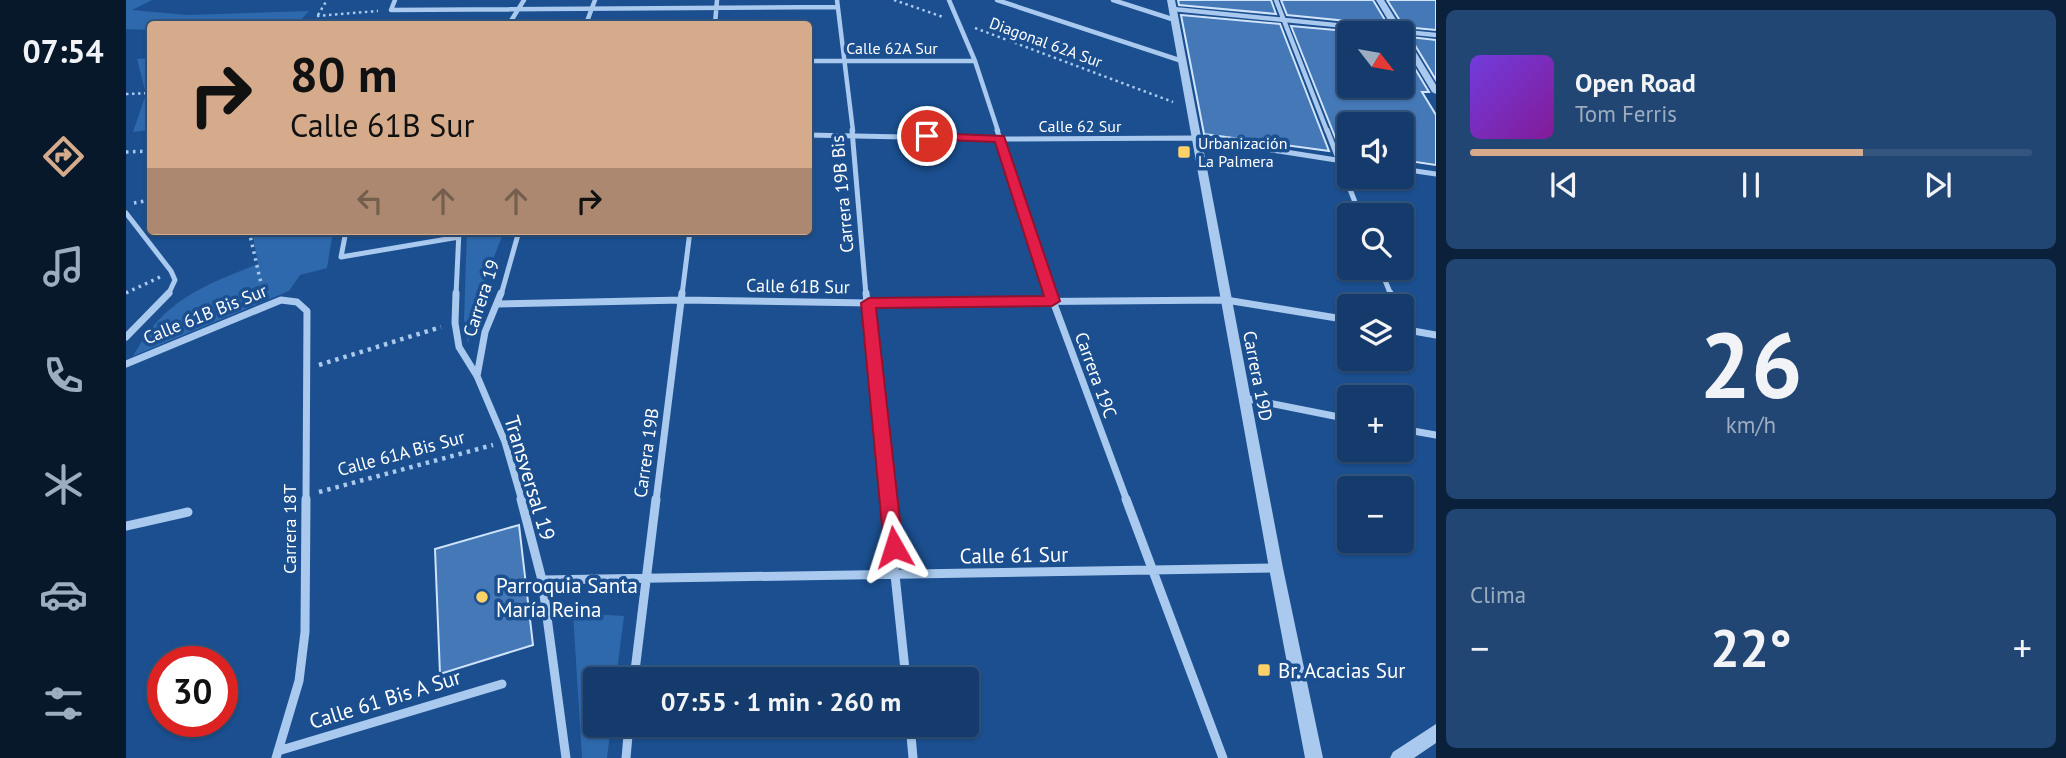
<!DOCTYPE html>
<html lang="es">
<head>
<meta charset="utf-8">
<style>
  body { margin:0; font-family:"PT Sans",sans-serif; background:#214673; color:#f1f3f6; height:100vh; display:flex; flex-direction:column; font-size:26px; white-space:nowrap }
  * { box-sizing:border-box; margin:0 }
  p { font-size:23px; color:#9dadc1 }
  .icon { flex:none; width:38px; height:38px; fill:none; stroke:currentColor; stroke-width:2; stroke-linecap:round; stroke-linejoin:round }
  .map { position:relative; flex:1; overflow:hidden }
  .details { display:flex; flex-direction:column; gap:10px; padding:10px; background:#0b203b; width:630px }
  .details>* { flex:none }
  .guide { position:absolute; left:21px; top:21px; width:665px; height:214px; border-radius:7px; box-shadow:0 2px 5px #0004,0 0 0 2px #33557e; background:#d6ab8b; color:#111; overflow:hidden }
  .needle { width:46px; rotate:121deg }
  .controls { position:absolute; left:1211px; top:21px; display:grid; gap:14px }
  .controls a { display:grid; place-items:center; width:77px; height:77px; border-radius:7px; background:#143b6b; box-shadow:0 2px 5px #0004,0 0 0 2px #33557e; font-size:35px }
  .speed { position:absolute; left:21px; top:646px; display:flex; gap:14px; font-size:35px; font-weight:700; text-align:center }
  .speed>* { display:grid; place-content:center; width:91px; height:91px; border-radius:50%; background:#143b6b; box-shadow:0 2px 5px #0004,0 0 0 2px #33557e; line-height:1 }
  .speed .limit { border:10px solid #d22; background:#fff; color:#111 }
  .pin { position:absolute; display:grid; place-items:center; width:60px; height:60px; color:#fff; margin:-30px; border:4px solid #fff; border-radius:50%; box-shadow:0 2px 7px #0007 }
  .me { position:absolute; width:77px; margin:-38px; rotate:354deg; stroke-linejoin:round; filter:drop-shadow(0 0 5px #0008) }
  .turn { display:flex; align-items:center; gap:24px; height:147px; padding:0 28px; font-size:32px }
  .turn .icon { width:91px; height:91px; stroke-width:2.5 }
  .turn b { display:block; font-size:49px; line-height:60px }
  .lanes { display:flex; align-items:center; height:66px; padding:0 28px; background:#0003; justify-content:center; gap:35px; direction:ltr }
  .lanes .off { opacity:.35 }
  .big { font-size:52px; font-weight:600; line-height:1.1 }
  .details .tile { flex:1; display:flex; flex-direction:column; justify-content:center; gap:10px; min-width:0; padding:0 24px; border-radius:10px; background:#214673 }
  .details .dial { align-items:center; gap:0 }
  .dial b { font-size:91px; line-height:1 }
  .song { display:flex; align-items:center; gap:21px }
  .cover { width:84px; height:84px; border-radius:10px; background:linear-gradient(135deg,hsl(260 70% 55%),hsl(290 70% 35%)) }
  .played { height:7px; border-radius:4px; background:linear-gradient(90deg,#d6ab8b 70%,#33557e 70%) }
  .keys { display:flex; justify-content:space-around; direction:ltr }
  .heat { display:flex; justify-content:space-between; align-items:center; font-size:38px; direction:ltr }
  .trip { position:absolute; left:457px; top:667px; width:396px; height:70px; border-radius:7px; background:#143b6b; box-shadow:0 2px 5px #0004,0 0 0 2px #33557e; font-weight:600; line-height:70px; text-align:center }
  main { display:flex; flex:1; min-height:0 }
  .tabs { display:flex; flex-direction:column; width:126px; justify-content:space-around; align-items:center; background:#08182b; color:#9dadc1 }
  .tabs .icon { width:49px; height:49px }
  .tabs .current { color:#d6ab8b }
  .tabs b { font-size:32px; color:#f1f3f6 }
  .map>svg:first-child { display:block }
  .green { fill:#2e69ad }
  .building { fill:#4478b7; stroke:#cfe3fa; stroke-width:2 }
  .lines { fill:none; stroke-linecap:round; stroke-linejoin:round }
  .path-far2 { stroke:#a9c9ee; stroke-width:2.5; stroke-dasharray:2.5 3.5; stroke-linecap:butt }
  .path-far1 { stroke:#a9c9ee; stroke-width:3.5; stroke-dasharray:2.5 4.5; stroke-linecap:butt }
  .path { stroke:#a9c9ee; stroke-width:4.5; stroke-dasharray:3.5 5; stroke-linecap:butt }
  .minor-far3 { stroke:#a9c9ee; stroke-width:4.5 }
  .minor-far2 { stroke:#a9c9ee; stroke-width:5 }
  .minor-far1 { stroke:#a9c9ee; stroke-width:7 }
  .minor { stroke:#a9c9ee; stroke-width:9 }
  .tertiary { fill:#a9c9ee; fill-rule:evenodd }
  .route { fill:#e11d48; stroke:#92132f; stroke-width:2 }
  .poi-dot { fill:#ffd166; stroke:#1b4f8f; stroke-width:2.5 }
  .labels { text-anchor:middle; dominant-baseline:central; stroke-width:7; stroke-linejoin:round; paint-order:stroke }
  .far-street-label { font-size:16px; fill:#fff; stroke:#1b4f8f }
  .far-poi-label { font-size:16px; fill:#fff; stroke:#1b4f8f; text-anchor:start }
  .street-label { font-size:18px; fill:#fff; stroke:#1b4f8f }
  .near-street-label { font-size:21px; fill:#fff; stroke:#1b4f8f }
  .near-poi-label { font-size:21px; fill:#fff; stroke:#1b4f8f; text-anchor:start }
</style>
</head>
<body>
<main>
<nav class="tabs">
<b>07:54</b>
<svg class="icon current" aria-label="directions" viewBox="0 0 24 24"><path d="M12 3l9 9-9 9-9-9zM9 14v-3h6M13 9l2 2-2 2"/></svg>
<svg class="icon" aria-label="music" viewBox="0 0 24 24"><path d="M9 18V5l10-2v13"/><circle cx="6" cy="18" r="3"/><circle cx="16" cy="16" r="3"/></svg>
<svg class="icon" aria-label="phone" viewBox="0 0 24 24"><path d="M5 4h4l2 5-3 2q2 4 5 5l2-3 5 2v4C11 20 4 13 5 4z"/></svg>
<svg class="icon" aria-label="climate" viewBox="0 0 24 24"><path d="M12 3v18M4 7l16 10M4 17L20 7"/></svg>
<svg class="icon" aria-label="car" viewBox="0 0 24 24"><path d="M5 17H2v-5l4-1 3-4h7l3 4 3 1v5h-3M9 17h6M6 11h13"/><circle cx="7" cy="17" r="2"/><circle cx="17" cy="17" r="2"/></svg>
<svg class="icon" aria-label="filters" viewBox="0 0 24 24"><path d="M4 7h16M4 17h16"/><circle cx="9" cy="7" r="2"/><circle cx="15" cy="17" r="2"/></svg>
</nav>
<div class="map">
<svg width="1310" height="758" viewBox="0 0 1310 758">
  <rect width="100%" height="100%" fill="#1b4f8f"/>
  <path class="green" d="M0,0H26L6,10L61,15L183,11L171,24H24V30L0,29Z
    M24,58V130L7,132L20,94L11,59Z
    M126,231H207L201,268L174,275L163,291L7,356C39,299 75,287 132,264Z
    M341,231H378L349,307L342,344L338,320Z
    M447,613L498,616L490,679H469V724L485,725L481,758H456Z"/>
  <path class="building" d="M1052,0H1145L1150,14L1053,5Z
    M1155,0H1247L1262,25L1161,15Z
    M1261,0H1310V30L1278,27Z
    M1055,15L1154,24L1203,151L1078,134Z
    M1165,26L1243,33H1217L1223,47V86H1276V47L1303,92H1296L1310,115V165L1276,160V124H1223V153L1215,152Z
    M1284,37L1310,40V80Z
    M393,525L407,645L314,674L309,549Z"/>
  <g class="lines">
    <path class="path-far2" d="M768,0L817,17
      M192,15L201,0
      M191,16L252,11
      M849,28L1047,102
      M0,94L24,93"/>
    <path class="path-far1" d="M0,152L24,151
      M8,203L24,200
      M123,231L137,292
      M0,293L34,277"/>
    <path class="path" d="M193,365L315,327
      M193,492L367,445"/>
    <path class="minor-far3" d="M269,0L265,10L711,7
      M711,0L727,131
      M823,0L849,61L872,131
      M871,0L1056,61
      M987,0L1049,20
      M1150,0L1201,131
      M1047,9L1310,35
      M383,24L398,0
      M460,24L469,0
      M589,24L591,0
      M682,61H849"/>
    <path class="minor-far2" d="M726,130L740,295
      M871,130L924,295
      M1201,130L1234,215
      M682,135L874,139L1070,138L1223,162
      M1276,169L1310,174
      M0,213L45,271L49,280L42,295
      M220,231L215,257L333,237
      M1254,268L1265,295
      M330,295L333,231
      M375,295L393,231
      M556,295L564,231"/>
    <path class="minor-far1" d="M330,293L329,323L333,347L351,376L379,442L396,501
      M740,293L761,501
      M924,293L1001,501
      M1264,293L1269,306
      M372,304L556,300L743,303L1100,300L1223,320
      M1276,329L1310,335
      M0,337L43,293
      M0,364L155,300L171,302L181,311L180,501
      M351,376L359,332L375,293
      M1118,398L1223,419
      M1276,429L1310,435
      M530,501L556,293"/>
    <path class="minor" d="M395,499L416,580L440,758
      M761,499L780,679
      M1000,499L1097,758
      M0,526L62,512
      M416,580L1150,568
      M508,679L530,499
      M784,724L787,758
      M152,751L376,684
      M150,758L173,681L179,632L180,499
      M500,758L503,724"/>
    <path class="tertiary" d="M1041,0H1049L1157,568L1197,758H1179L1143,568Z
      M1250,0H1258L1310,85V94L1306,92L1276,42V33H1270Z
      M1310,724V743L1288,758H1264L1267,752Z"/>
  </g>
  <path class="route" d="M801,133L878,136L934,301L926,306L750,308L777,547L774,553L768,556L761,553L758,547L735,303L743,298L918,296L869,142L797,139L795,136Z"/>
  <g class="poi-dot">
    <rect x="1051" y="145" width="14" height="14" rx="3.5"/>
    <circle cx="356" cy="597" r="7"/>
    <rect x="1131" y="663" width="14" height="14" rx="3.5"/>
  </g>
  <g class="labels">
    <g class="far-street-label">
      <text transform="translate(920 42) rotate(20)">Diagonal 62A Sur</text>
      <text x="766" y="48">Calle 62A Sur</text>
      <text x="954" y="126">Calle 62 Sur</text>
    </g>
    <g class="far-poi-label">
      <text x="1072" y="143">Urbanización<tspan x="1072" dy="18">La Palmera</tspan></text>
    </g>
    <g class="street-label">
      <text transform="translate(716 194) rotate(-95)">Carrera 19B Bis</text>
      <text transform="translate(672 286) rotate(1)">Calle 61B Sur</text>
      <text transform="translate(355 298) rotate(-72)">Carrera 19</text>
      <text transform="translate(79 314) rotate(-22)">Calle 61B Bis Sur</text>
      <text transform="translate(970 375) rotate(70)">Carrera 19C</text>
      <text transform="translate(1132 376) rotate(79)">Carrera 19D</text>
      <text transform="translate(275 453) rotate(-15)">Calle 61A Bis Sur</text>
      <text transform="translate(520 453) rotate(-82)">Carrera 19B</text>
      <text transform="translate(163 529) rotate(-90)">Carrera 18T</text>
    </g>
    <g class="near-street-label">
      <text transform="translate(404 478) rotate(73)">Transversal 19</text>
      <text transform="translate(888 555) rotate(-1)">Calle 61 Sur</text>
      <text transform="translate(259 699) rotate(-17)">Calle 61 Bis A Sur</text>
    </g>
    <g class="near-poi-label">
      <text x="370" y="585">Parroquia Santa<tspan x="370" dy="24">María Reina</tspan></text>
      <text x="1152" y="670">Br. Acacias Sur</text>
    </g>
  </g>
</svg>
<div class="controls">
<a><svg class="needle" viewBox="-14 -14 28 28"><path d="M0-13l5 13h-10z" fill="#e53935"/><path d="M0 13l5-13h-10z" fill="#9dadc1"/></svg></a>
<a><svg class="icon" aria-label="sound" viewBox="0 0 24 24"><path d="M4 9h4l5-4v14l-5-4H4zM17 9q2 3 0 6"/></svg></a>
<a><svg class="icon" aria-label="search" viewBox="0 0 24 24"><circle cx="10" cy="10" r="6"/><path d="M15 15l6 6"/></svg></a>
<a><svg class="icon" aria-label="layers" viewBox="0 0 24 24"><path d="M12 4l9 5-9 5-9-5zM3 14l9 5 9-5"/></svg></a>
<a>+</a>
<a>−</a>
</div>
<div class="speed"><div class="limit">30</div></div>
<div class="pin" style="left:801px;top:136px;background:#d93025"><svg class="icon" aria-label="arrive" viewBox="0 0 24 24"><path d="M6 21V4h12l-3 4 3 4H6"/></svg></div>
<svg class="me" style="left:768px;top:547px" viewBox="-20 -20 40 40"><path d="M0-17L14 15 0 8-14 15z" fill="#e11d48" stroke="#fff" stroke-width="4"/></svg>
<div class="trip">07:55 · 1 min · 260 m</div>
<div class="guide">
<div class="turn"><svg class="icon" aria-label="right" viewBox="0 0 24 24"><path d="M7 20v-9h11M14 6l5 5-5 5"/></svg><div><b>80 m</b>Calle 61B Sur</div></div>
<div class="lanes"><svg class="icon off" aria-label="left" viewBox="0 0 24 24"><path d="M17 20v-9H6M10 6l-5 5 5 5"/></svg><svg class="icon off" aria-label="ahead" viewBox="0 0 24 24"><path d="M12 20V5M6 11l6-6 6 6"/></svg><svg class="icon off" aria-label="ahead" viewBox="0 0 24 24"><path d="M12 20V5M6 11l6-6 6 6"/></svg><svg class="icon" aria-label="right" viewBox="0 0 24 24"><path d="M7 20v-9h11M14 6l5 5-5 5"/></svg></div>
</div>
</div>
<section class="details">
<div class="tile">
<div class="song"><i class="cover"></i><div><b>Open Road</b><p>Tom Ferris</p></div></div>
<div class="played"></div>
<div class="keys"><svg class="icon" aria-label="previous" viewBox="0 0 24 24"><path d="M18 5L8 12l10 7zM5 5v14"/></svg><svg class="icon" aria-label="pause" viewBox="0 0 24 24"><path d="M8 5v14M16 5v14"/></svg><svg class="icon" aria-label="next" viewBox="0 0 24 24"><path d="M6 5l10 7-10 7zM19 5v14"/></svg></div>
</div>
<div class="tile dial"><b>26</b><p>km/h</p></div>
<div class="tile"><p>Clima</p>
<div class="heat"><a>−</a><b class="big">22°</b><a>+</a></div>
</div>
</section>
</main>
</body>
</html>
